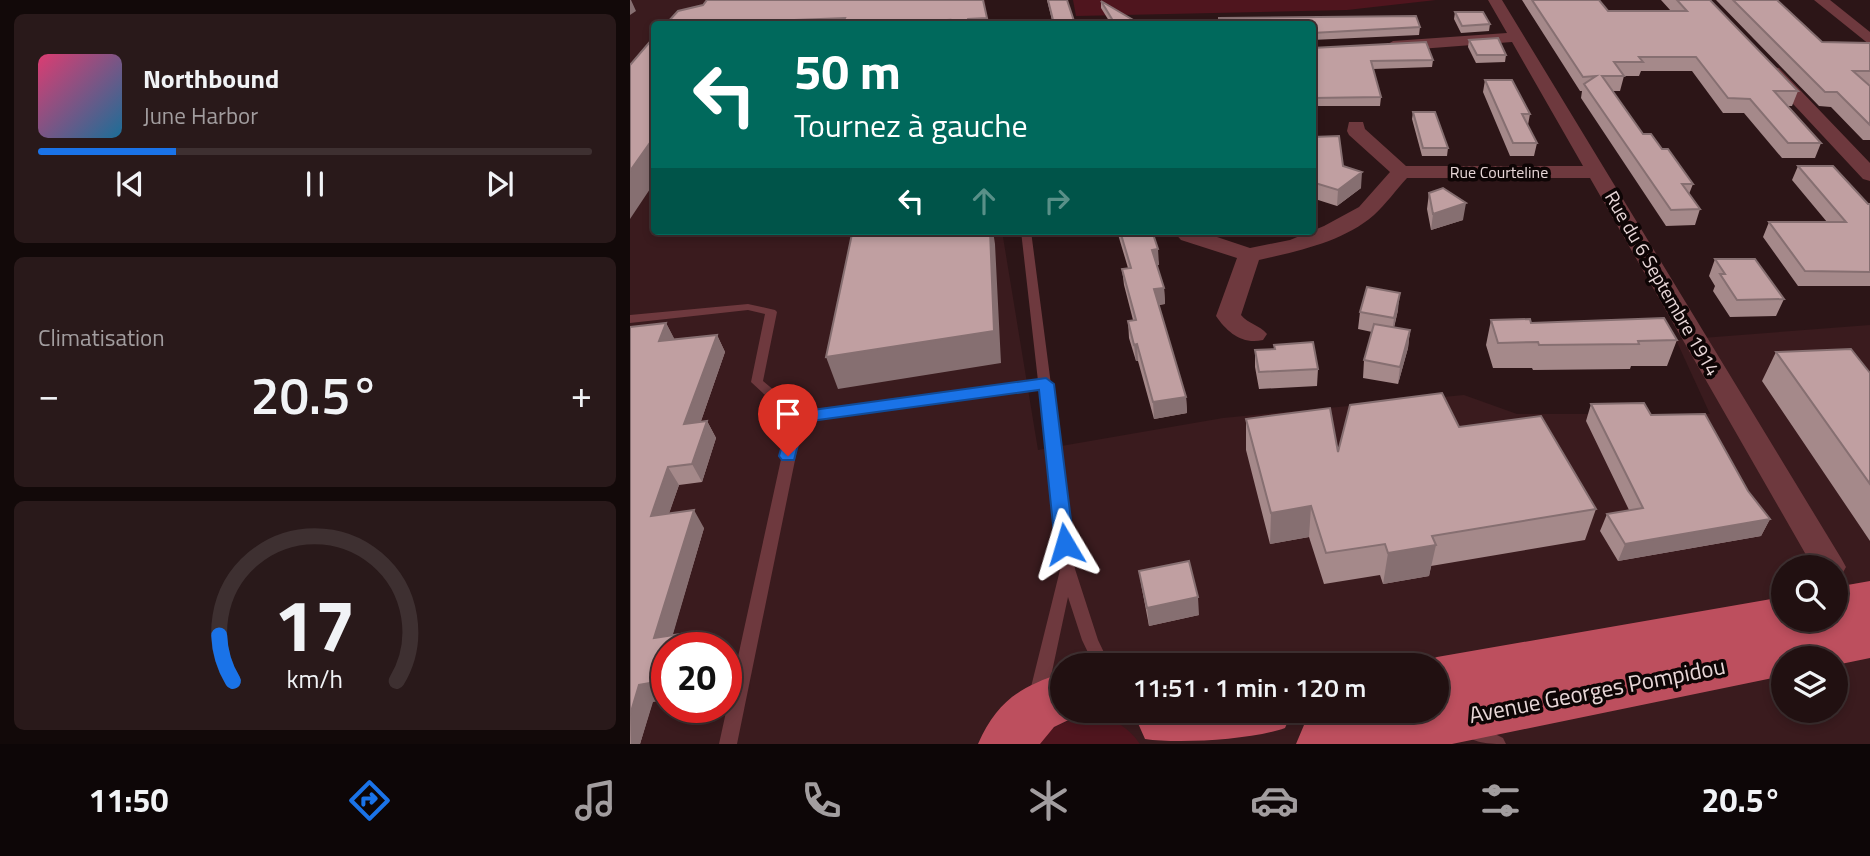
<!DOCTYPE html>
<html lang="fr">
<head>
<meta charset="utf-8">
<style>
  body { margin:0; font-family:"Titillium Web",sans-serif; background:#29191a; color:#f1f3f6; height:100vh; display:flex; flex-direction:column; font-size:26px; white-space:nowrap }
  * { box-sizing:border-box; margin:0 }
  p { font-size:23px; color:#a29d9f }
  .icon { flex:none; width:38px; height:38px; fill:none; stroke:currentColor; stroke-width:2; stroke-linecap:round; stroke-linejoin:round }
  .map { position:relative; flex:1; overflow:hidden }
  .side { display:flex; flex-direction:column; gap:14px; padding:14px; background:#120909; width:630px }
  .side>* { flex:none }
  .guide { position:absolute; left:21px; top:21px; width:665px; height:214px; border-radius:7px; box-shadow:0 4px 10px #0003,0 0 0 2px #3e3031; background:#00695c; color:#fff; overflow:hidden }
  .buttons { position:absolute; left:1141px; top:555px; display:grid; gap:14px }
  .buttons a { display:grid; place-items:center; width:77px; height:77px; border-radius:50%; background:#211011; box-shadow:0 4px 10px #0003,0 0 0 2px #3e3031; font-size:35px }
  .speed { position:absolute; left:21px; top:632px; display:flex; gap:14px; font-size:35px; font-weight:700; text-align:center }
  .speed>* { display:grid; place-content:center; width:91px; height:91px; border-radius:50%; background:#211011; box-shadow:0 4px 10px #0003,0 0 0 2px #3e3031; line-height:1 }
  .speed .limit { border:10px solid #d22; background:#fff; color:#111 }
  .pin { position:absolute; display:grid; place-items:center; width:60px; height:60px; color:#fff; margin:-72px -30px; border-radius:50% 50% 50% 0; rotate:-45deg; box-shadow:0 0 7px #0007 }
  .pin .icon { rotate:45deg }
  .me { position:absolute; width:77px; margin:-38px; rotate:353deg; stroke-linejoin:round; filter:drop-shadow(0 0 5px #0008) }
  .turn { display:flex; align-items:center; gap:24px; height:147px; padding:0 28px; font-size:32px }
  .turn .icon { width:91px; height:91px; stroke-width:2.5 }
  .turn b { display:block; font-size:49px; line-height:60px }
  .lanes { display:flex; align-items:center; height:66px; padding:0 28px; background:#0003; justify-content:center; gap:35px; direction:ltr }
  .lanes .off { opacity:.35 }
  .big { font-size:52px; font-weight:600; line-height:1.1 }
  .side .tile { flex:1; display:flex; flex-direction:column; justify-content:center; gap:10px; min-width:0; padding:0 24px; border-radius:10px; background:#29191a }
  .side .dial { align-items:center; gap:0 }
  .dial svg { height:182px; overflow:visible; fill:none; stroke:#3e3031; stroke-width:7; stroke-linecap:round; text-anchor:middle }
  .dial text { fill:#f1f3f6; stroke:none }
  .song { display:flex; align-items:center; gap:21px }
  .cover { width:84px; height:84px; border-radius:10px; background:linear-gradient(135deg,hsl(340 70% 55%),hsl(200 70% 35%)) }
  .played { height:7px; border-radius:4px; background:linear-gradient(90deg,#1a73e8 25%,#3e3031 25%) }
  .keys { display:flex; justify-content:space-around; direction:ltr }
  .heat { display:flex; justify-content:space-between; align-items:center; font-size:38px; direction:ltr }
  .trip { position:absolute; left:420px; top:653px; width:399px; height:70px; border-radius:35px; background:#211011; box-shadow:0 4px 10px #0003,0 0 0 2px #3e3031; font-weight:600; line-height:70px; text-align:center }
  .tabs { display:flex; height:112px; justify-content:space-around; align-items:center; background:#0d0607; color:#a29d9f }
  .tabs .icon { width:49px; height:49px }
  .tabs .current { color:#1a73e8 }
  .tabs b { font-size:32px; color:#f1f3f6 }
  main { display:flex; flex:1; min-height:0 }
  .map>svg:first-child { display:block }
  .built { fill:#3a1b1e; fill-rule:evenodd }
  .green { fill:#4f151e }
  .lines { fill:none; stroke-linecap:round; stroke-linejoin:round }
  .service { fill:#6e393e; fill-rule:evenodd }
  .minor { fill:#6e393e; fill-rule:evenodd }
  .primary { fill:#bd4f5e; fill-rule:evenodd }
  .wall { fill:#a5898a }
  .shaded-wall { fill:#866f71 }
  .building { fill:#c09fa1; stroke:#866f71; stroke-width:2 }
  .route { fill:#1a73e8; stroke:#114b97; stroke-width:2 }
  .labels { text-anchor:middle; dominant-baseline:central; stroke-width:7; stroke-linejoin:round; paint-order:stroke }
  .far-street-label { font-size:16px; fill:#e8d7d8; stroke:#0e0505 }
  .street-label { font-size:19px; fill:#e8d7d8; stroke:#0e0505 }
  .near-street-label { font-size:23px; fill:#e8d7d8; stroke:#0e0505 }
</style>
</head>
<body>
<main>
<section class="side">
<div class="tile">
<div class="song"><i class="cover"></i><div><b>Northbound</b><p>June Harbor</p></div></div>
<div class="played"></div>
<div class="keys"><svg class="icon" aria-label="previous" viewBox="0 0 24 24"><path d="M18 5L8 12l10 7zM5 5v14"/></svg><svg class="icon" aria-label="pause" viewBox="0 0 24 24"><path d="M8 5v14M16 5v14"/></svg><svg class="icon" aria-label="next" viewBox="0 0 24 24"><path d="M6 5l10 7-10 7zM19 5v14"/></svg></div>
</div>
<div class="tile"><p>Climatisation</p>
<div class="heat"><a>−</a><b class="big">20.5°</b><a>+</a></div>
</div>
<div class="tile dial"><svg viewBox="0 0 100 80">
<path d="M14 69A42 42 0 1 1 86 69"/>
<path d="M14 69A42 42 0 0 1 8 49" stroke="#1a73e8"/>
<text x="50" y="56" font-size="32" font-weight="700">17</text>
<text x="50" y="72" font-size="11">km/h</text>
</svg></div>
</section>
<div class="map">
<svg width="1240" height="744" viewBox="0 0 1240 744">
  <rect width="100%" height="100%" fill="#2c1517"/>
  <path class="built" d="M0,0H355L358,24H24V231H372L408,450L593,418L834,395L887,414H1080L1046,340L1240,325V744H0ZM1153,567H1206V620H1153ZM37,648H96V707H37ZM1153,658H1206V710H1153ZM432,665H807V710H432Z"/>
  <path class="green" d="M443,0H806L717,10L446,16Z
    M467,716C487,721 498,727 510,744H406C421,724 443,718 467,716Z"/>
  <g class="lines">
    <path class="service" d="M391,231H401L445,569L468,640L480,665H464L452,640L438,597L417,695L414,700L408,703L402,700L399,695L430,570L409,389L173,421L107,744H89L160,418L121,382L135,314L118,310L0,323V315L118,304L145,310L147,312L133,381L170,412L408,381Z
      M841,722L873,738L876,744C860,744 840,744 832,730L835,724Z"/>
    <path class="minor" d="M858,0H872L1211,558L1216,567L1211,576L1206,578V567H1183L960,178H777C766,190 756,204 744,215C713,242 668,251 629,260L611,315C618,324 630,325 637,334L633,340C612,345 597,332 586,316L607,258L551,240L543,231H569L620,248L660,240L694,226L729,207L760,172L719,135L717,131L719,122H733L735,129L776,166H953L882,42L763,51L755,46L763,41L877,33Z
      M1184,0H1200L1240,32V45Z
      M1143,67L1149,68L1240,163V181L1233,179L1137,76L1135,72Z"/>
    <path class="primary" d="M1240,581V658L1206,665V658H1153V676L822,744H666L674,725C718,708 761,710 807,710V665H788L807,657L1153,597V620H1177L1174,627L1191,623L1187,620H1206V587Z
      M432,673V710H453L451,714L424,727L410,744H348C367,701 390,687 432,673Z
      M511,710H663L655,728C622,740 548,744 515,739L507,721Z"/>
  </g>
  <path class="wall" d="M353,0L358,24H36Z
    M417,0H437L445,24H423Z
    M892,0H969L978,11H1041L1031,0H1080L1168,91L1162,106H1158L1191,143L1185,158H1152L1114,113H1093L1062,71H1011L1009,76H994L990,91H982L1013,134L1032,149L1063,184L1059,194L1070,209L1065,225L1036,226L951,98L952,91H950Z
    M1086,0H1147L1192,42L1240,43V86H1239H1240V140H1233L1201,107L1189,106Z
    M471,1L510,24H481L471,8Z
    M825,12L860,24L859,31L831,33L824,19Z
    M682,24L790,27L789,35L682,40Z
    M839,40L876,55L875,62L846,63L838,47Z
    M682,48L803,60L802,67L743,69L751,97L750,106H682Z
    M855,80L900,114L898,125L907,143L904,156H880L853,92Z
    M783,112L818,148L817,156H792L782,119Z
    M683,137L713,166L731,188L707,206L685,199L682,155Z
    M1168,166L1238,204H1240V286H1168L1133,237L1139,222H1197L1162,180Z
    M799,193L833,220L801,230L797,209Z
    M487,231H522L529,265H527L534,288L535,304L529,305L556,397L557,413L524,419L508,361H506L499,338L498,321L503,320L494,285L492,269L498,268Z
    M1085,259L1154,299L1146,316L1100,317L1083,291L1085,286L1079,276Z
    M768,310L764,328L780,330L778,348L768,384L733,378L734,360L742,332L728,329L730,312Z
    M861,320L901,323L1047,340L1037,366H1001L1000,369L903,370L902,368H863L856,345Z
    M36,323L44,339L87,335L95,352L71,421H77L86,438L72,482L49,485L39,513L74,528L10,744H0V327Z
    M644,345L688,369L687,386L629,389L625,367V350L644,349Z
    M1146,352L1240,373V541L1132,381Z
    M961,404L1021,415L1140,519L1131,536L988,561L970,531L977,514L999,510L956,421Z
    M616,419L708,452L829,427L966,509L955,540L801,566L799,576L753,584L750,575L694,584L679,537L640,544L616,450Z
    M509,571L569,615L519,626L512,589Z"/>
  <path class="shaded-wall" d="M0,0H1L6,11L0,15Z
    M24,137V183L0,219V171Z
    M732,172L731,188L707,206L708,190Z
    M836,203L833,220L801,230L803,214Z
    M360,231H363L365,244L371,363L208,389L196,357Z
    M528,249L529,265L524,266L522,250Z
    M534,288L535,304L525,305L524,289Z
    M770,293L768,310L762,335L764,318Z
    M36,323L45,340L29,341Z
    M780,330L778,348L768,384L770,367Z
    M87,335L95,352L64,441L54,424Z
    M507,344L508,361H506L504,345Z
    M556,397L557,413L524,419L523,402Z
    M77,421L86,438L72,482L62,464Z
    M38,467L49,485L32,534L21,516Z
    M681,506L679,537L640,544L641,513Z
    M64,510L74,528L39,648L24,638Z
    M1140,519L1131,536L988,561L995,544Z
    M806,545L799,576L753,584L758,553Z
    M568,597L569,615L519,626L517,608Z
    M57,633L67,648H52Z
    M37,680V700L23,702L10,744H1L0,715L9,685Z"/>
  <path class="building" d="M77,0H353L357,18L338,19L337,24H312L318,20L242,24H212L215,18L109,22L107,24H36L48,11L73,5Z
    M418,0H437L445,24H424Z
    M902,0H969L978,11H1057L1047,0H1080L1168,91H1144L1191,143H1158L1120,99L1098,98L1066,57H1009L1013,62H984L994,76H972L1013,134H1021L1032,149H1038L1063,184H1052L1070,209L1041,210L954,84L966,76L953,77Z
    M1103,0H1147L1192,42L1240,43V71H1223L1240,86V125L1207,92H1195Z
    M471,1L510,24H485Z
    M825,12H853L860,24L832,26Z
    M786,16L790,27L682,33V24H538V23L589,22V18Z
    M24,37V137L0,171V65Z
    M868,38L876,55H847L839,40Z
    M796,42L803,60L741,61L751,97L682,98V48Z
    M855,80H882L900,114H892L907,143H883Z
    M783,112H805L818,148H793Z
    M709,136L713,166L732,172L708,190L685,183L683,137Z
    M1168,166H1203L1238,204H1240V272L1175,271L1139,222H1216Z
    M813,188L836,203L803,214L799,193Z
    M224,231H360L364,331L196,357L222,234Z
    M490,231H522L528,249L522,250L534,288L524,289L556,397L523,402L507,344L504,345L498,321L506,320L492,269L501,268Z
    M1085,259H1125L1154,299L1107,300L1090,274H1095Z
    M737,287L770,293L764,318L730,312Z
    M1034,318L1047,340L1008,341L1009,344L909,345L908,342L868,343L861,320L900,319L901,323Z
    M36,323L29,341L87,335L54,424L77,421L62,464L38,467L21,516L64,510L24,638L57,633L52,648H37V680L9,685L0,715V327Z
    M744,324L780,330L770,367L734,360Z
    M683,342L688,369L629,372L625,350L645,349L644,345Z
    M1221,349L1240,373V484L1146,352Z
    M812,393L829,427L911,416L966,509L802,536L806,545L758,553L755,544L696,553L681,506L641,513L616,419L700,408L708,452L720,405Z
    M1014,403L1021,415L1075,414L1118,491L1140,519L995,544L977,514L1013,508L961,404Z
    M559,561L568,597L517,608L509,571Z"/>
  <path class="route" d="M416,378L424,384L444,544L441,549H428L425,544L409,390L174,422L164,460H152L149,456L161,413Z"/>
  <g class="labels">
    <g class="far-street-label">
      <text x="869" y="172">Rue Courteline</text>
    </g>
    <g class="street-label">
      <text transform="translate(1033 283) rotate(60)">Rue du 6 Septembre 1914</text>
    </g>
    <g class="near-street-label">
      <text transform="translate(967 690) rotate(-11)">Avenue Georges Pompidou</text>
    </g>
  </g>
</svg>
<div class="buttons">
<a><svg class="icon" aria-label="search" viewBox="0 0 24 24"><circle cx="10" cy="10" r="6"/><path d="M15 15l6 6"/></svg></a>
<a><svg class="icon" aria-label="layers" viewBox="0 0 24 24"><path d="M12 4l9 5-9 5-9-5zM3 14l9 5 9-5"/></svg></a>
</div>
<div class="speed"><div class="limit">20</div></div>
<div class="pin" style="left:158px;top:456px;background:#d93025"><svg class="icon" aria-label="arrive" viewBox="0 0 24 24"><path d="M6 21V4h12l-3 4 3 4H6"/></svg></div>
<svg class="me" style="left:435px;top:544px" viewBox="-20 -20 40 40"><path d="M0-17L14 15 0 8-14 15z" fill="#1a73e8" stroke="#fff" stroke-width="4"/></svg>
<div class="trip">11:51 · 1 min · 120 m</div>
<div class="guide">
<div class="turn"><svg class="icon" aria-label="left" viewBox="0 0 24 24"><path d="M17 20v-9H6M10 6l-5 5 5 5"/></svg><div><b>50 m</b>Tournez à gauche</div></div>
<div class="lanes"><svg class="icon" aria-label="left" viewBox="0 0 24 24"><path d="M17 20v-9H6M10 6l-5 5 5 5"/></svg><svg class="icon off" aria-label="ahead" viewBox="0 0 24 24"><path d="M12 20V5M6 11l6-6 6 6"/></svg><svg class="icon off" aria-label="right" viewBox="0 0 24 24"><path d="M7 20v-9h11M14 6l5 5-5 5"/></svg></div>
</div>
</div>
</main>
<nav class="tabs">
<b>11:50</b>
<svg class="icon current" aria-label="directions" viewBox="0 0 24 24"><path d="M12 3l9 9-9 9-9-9zM9 14v-3h6M13 9l2 2-2 2"/></svg>
<svg class="icon" aria-label="music" viewBox="0 0 24 24"><path d="M9 18V5l10-2v13"/><circle cx="6" cy="18" r="3"/><circle cx="16" cy="16" r="3"/></svg>
<svg class="icon" aria-label="phone" viewBox="0 0 24 24"><path d="M5 4h4l2 5-3 2q2 4 5 5l2-3 5 2v4C11 20 4 13 5 4z"/></svg>
<svg class="icon" aria-label="climate" viewBox="0 0 24 24"><path d="M12 3v18M4 7l16 10M4 17L20 7"/></svg>
<svg class="icon" aria-label="car" viewBox="0 0 24 24"><path d="M5 17H2v-5l4-1 3-4h7l3 4 3 1v5h-3M9 17h6M6 11h13"/><circle cx="7" cy="17" r="2"/><circle cx="17" cy="17" r="2"/></svg>
<svg class="icon" aria-label="filters" viewBox="0 0 24 24"><path d="M4 7h16M4 17h16"/><circle cx="9" cy="7" r="2"/><circle cx="15" cy="17" r="2"/></svg>
<b>20.5°</b>
</nav>
</body>
</html>
